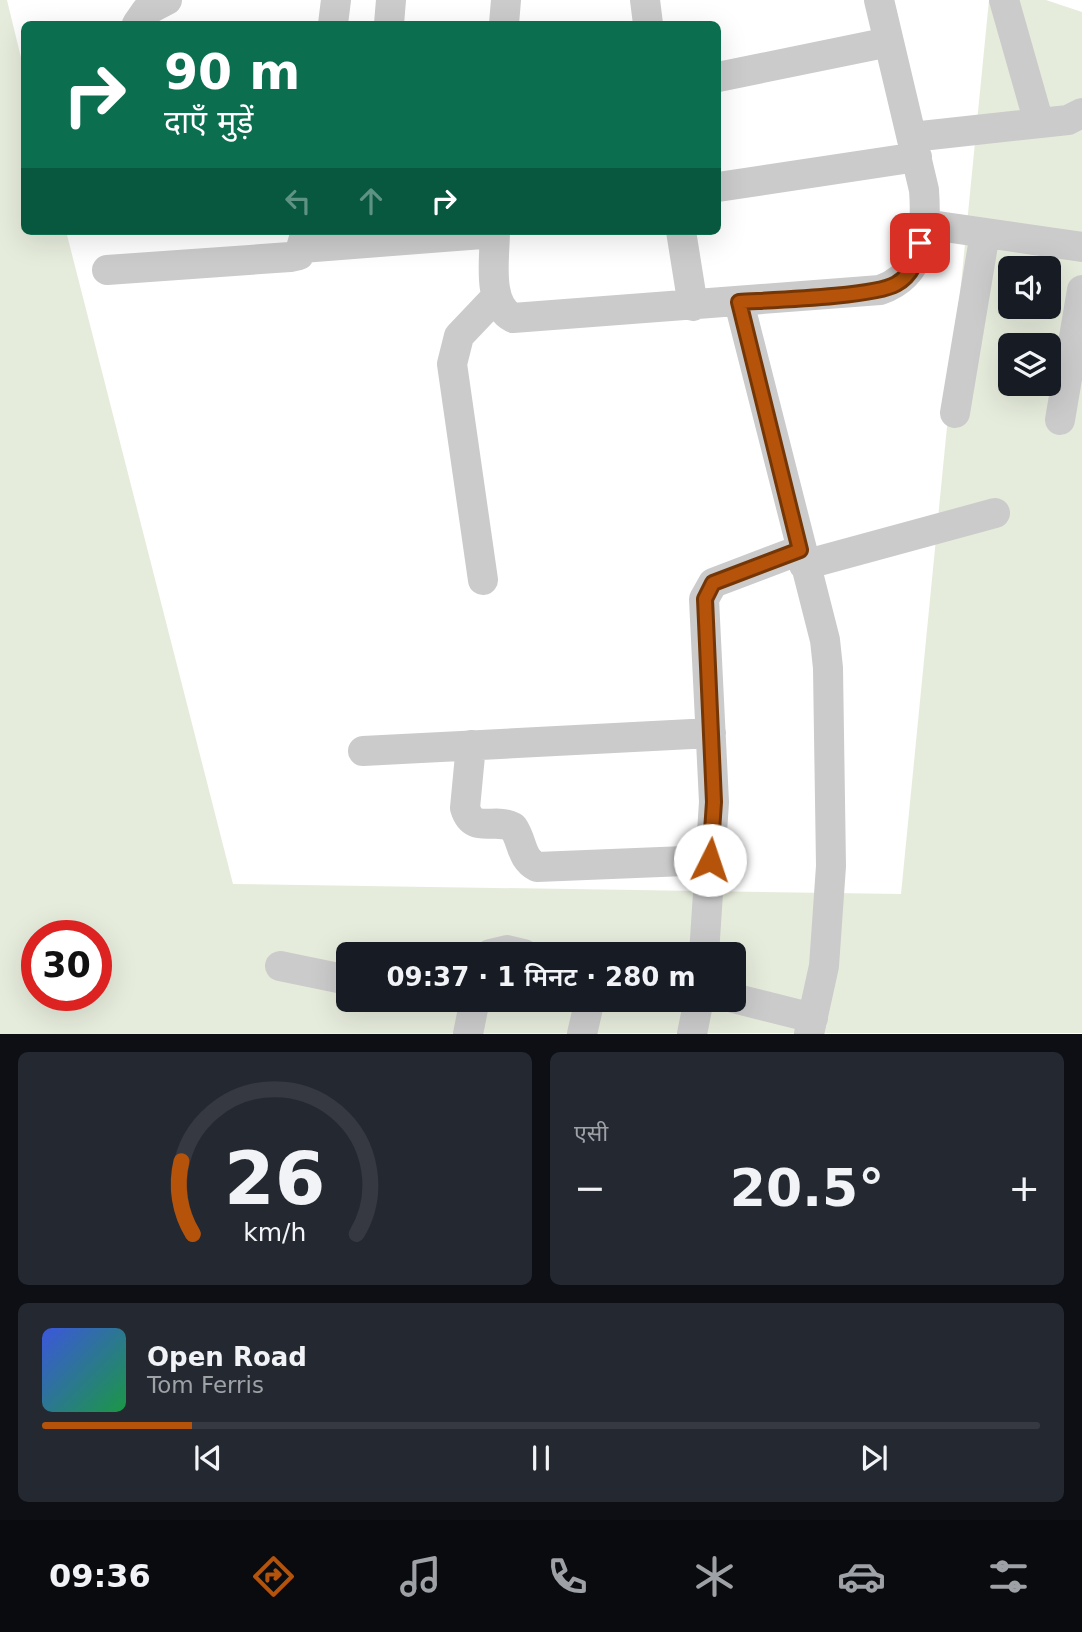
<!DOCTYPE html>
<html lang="hi">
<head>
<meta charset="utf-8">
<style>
  body { margin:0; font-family:"DejaVu Sans","Noto Sans Devanagari",sans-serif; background:#242831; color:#f1f3f6; height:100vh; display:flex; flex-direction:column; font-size:26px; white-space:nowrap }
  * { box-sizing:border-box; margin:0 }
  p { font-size:23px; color:#9ea1a6 }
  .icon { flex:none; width:38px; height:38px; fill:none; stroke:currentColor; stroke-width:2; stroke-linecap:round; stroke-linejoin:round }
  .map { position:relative; height:1034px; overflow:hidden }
  .sheet { display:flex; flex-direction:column; gap:18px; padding:18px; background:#0d0f14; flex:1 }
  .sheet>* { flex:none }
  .guide { position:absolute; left:21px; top:21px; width:700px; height:214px; border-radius:10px; box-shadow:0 7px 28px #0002; background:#0b6e4f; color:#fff; overflow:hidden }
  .fabs { position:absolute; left:998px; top:256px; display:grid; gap:14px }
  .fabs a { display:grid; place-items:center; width:63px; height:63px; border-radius:10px; background:#171b24; box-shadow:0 7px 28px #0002; font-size:35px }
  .speed { position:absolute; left:21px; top:920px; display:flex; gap:14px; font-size:35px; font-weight:700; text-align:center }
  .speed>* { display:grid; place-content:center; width:91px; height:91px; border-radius:50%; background:#171b24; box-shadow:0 7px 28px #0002; line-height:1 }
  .speed .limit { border:10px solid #d22; background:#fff; color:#111 }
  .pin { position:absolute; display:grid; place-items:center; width:60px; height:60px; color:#fff; margin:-30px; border-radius:14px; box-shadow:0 4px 10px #0006 }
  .me { position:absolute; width:77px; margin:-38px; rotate:4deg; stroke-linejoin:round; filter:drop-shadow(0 0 5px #0008) }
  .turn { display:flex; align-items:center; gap:24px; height:147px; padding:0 28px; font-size:32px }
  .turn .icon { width:91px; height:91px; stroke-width:2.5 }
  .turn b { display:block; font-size:49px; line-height:60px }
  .lanes { display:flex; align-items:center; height:66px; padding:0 28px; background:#0003; justify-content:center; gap:35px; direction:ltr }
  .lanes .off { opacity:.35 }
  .big { font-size:52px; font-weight:600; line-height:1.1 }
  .sheet .widget { flex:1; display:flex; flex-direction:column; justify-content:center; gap:10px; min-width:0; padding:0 24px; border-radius:10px; background:#242831 }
  .sheet .dial { align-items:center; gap:0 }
  .dial svg { height:182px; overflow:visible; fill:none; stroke:#363941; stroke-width:7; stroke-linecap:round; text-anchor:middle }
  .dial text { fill:#f1f3f6; stroke:none }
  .song { display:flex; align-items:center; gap:21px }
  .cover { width:84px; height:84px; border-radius:10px; background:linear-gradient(135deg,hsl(230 70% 55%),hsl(140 70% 35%)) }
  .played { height:7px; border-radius:4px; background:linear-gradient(90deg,#b45309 15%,#363941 15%) }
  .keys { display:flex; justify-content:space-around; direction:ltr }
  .heat { display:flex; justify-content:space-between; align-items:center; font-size:38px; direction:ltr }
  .sheet .tiles { flex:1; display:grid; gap:18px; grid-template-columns:1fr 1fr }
  .widget:last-child { grid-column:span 2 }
  .trip { position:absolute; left:336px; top:942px; width:410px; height:70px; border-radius:10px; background:#171b24; box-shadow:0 7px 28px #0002; font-weight:600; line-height:70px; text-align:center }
  .dock { display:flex; height:112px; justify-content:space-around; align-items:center; background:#090b0e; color:#9ea1a6 }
  .dock .icon { width:49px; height:49px }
  .dock .selected { color:#b45309 }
  .dock b { font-size:32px; color:#f1f3f6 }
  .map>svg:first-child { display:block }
  .green { fill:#e6ecdc; fill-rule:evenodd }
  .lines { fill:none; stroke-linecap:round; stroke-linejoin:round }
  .minor { stroke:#cbcbcb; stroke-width:30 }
  .route-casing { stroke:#753606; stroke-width:18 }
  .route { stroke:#b45309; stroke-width:12 }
</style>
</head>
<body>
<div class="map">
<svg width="1082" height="1034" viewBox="0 0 1082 1034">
  <rect width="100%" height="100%" fill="#fff"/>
  <path class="green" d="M0,0H7L24,70V231H66L233,884L901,894L989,0H1046L1082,12V1033L0,1034ZM1010,268H1048V306H1010ZM1010,345H1048V383H1010ZM37,936H96V996H37ZM348,954H733V999H348Z"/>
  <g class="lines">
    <path class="minor" d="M645,0L648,24
      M1004,0L1039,123
      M137,24L146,11L167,0
      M333,24L336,0
      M389,24L391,0
      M504,24L506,0
      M718,77L889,42
      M912,137L1068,120L1082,113
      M718,187L917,157
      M924,224L1082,247
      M495,231C495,257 486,304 513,318L880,290C924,275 927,231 924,190L879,0
      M681,231L693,306
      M302,248L495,233
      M107,270L290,257L299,255L306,231
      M739,302L825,640L828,668L831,866L824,966L809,1034
      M955,413L985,233
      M1060,420L1082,290
      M804,565L995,513
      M483,580L452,364L459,336L496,297
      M471,745L465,808C473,835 494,817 513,827C523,841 520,858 537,867L710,860
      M363,751L711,733
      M490,954L507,950L524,954
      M704,954L714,802L704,599L713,583L800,550
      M280,966L348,980
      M733,998L813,1018
      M468,1034L475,999
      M582,1034L590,999
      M692,1034L699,999"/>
  </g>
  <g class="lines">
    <defs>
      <path id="route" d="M710,860L714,802L705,599L713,583L800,550L739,302C771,300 873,297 896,284C912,275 917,260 920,243"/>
    </defs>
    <use href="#route" class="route-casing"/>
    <use href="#route" class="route"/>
  </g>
</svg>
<div class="fabs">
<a><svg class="icon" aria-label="sound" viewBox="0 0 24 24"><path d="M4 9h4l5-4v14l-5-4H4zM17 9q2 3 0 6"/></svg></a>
<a><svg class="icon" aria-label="layers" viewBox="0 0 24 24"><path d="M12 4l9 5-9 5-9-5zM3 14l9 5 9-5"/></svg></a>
</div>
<div class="speed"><div class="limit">30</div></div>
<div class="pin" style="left:920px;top:243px;background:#d93025"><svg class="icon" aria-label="arrive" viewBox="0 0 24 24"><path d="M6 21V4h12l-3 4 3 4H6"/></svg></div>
<svg class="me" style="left:710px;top:860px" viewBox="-20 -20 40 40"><circle r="19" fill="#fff"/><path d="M0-13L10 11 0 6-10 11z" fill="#b45309"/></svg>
<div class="trip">09:37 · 1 मिनट · 280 m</div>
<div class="guide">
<div class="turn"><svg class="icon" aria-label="right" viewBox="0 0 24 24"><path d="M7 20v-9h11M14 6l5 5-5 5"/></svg><div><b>90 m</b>दाएँ मुड़ें</div></div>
<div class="lanes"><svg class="icon off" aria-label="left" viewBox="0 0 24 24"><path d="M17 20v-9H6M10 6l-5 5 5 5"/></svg><svg class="icon off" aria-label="ahead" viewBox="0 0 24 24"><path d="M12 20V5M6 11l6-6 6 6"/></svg><svg class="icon" aria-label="right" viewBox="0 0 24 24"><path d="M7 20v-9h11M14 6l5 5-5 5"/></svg></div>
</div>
</div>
<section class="sheet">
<div class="tiles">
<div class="widget dial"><svg viewBox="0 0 100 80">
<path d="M14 69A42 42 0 1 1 86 69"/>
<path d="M14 69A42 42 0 0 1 9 37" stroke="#b45309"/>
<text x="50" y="56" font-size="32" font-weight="700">26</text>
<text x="50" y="72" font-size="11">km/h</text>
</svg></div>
<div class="widget"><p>एसी</p>
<div class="heat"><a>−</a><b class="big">20.5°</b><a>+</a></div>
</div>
<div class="widget">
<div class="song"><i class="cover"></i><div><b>Open Road</b><p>Tom Ferris</p></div></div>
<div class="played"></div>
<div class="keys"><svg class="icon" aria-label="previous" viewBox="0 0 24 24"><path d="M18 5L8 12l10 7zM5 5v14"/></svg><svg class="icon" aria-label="pause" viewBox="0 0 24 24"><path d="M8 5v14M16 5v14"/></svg><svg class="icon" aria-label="next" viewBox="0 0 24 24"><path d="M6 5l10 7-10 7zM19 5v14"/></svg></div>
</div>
</div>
</section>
<nav class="dock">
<b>09:36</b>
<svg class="icon selected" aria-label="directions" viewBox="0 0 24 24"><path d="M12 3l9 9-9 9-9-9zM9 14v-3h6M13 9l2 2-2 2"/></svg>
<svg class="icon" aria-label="music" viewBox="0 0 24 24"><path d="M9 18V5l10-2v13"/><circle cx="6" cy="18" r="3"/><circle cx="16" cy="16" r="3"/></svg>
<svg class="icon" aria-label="phone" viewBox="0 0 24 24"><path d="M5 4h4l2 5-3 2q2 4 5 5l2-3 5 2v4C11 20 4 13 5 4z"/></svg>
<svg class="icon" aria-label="climate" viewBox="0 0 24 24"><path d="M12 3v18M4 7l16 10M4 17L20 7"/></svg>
<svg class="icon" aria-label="car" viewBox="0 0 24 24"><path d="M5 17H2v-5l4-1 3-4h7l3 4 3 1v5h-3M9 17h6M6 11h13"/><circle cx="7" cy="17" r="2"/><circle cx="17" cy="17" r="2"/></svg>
<svg class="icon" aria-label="filters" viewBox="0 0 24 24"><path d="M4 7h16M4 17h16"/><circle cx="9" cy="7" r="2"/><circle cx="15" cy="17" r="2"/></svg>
</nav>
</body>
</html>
